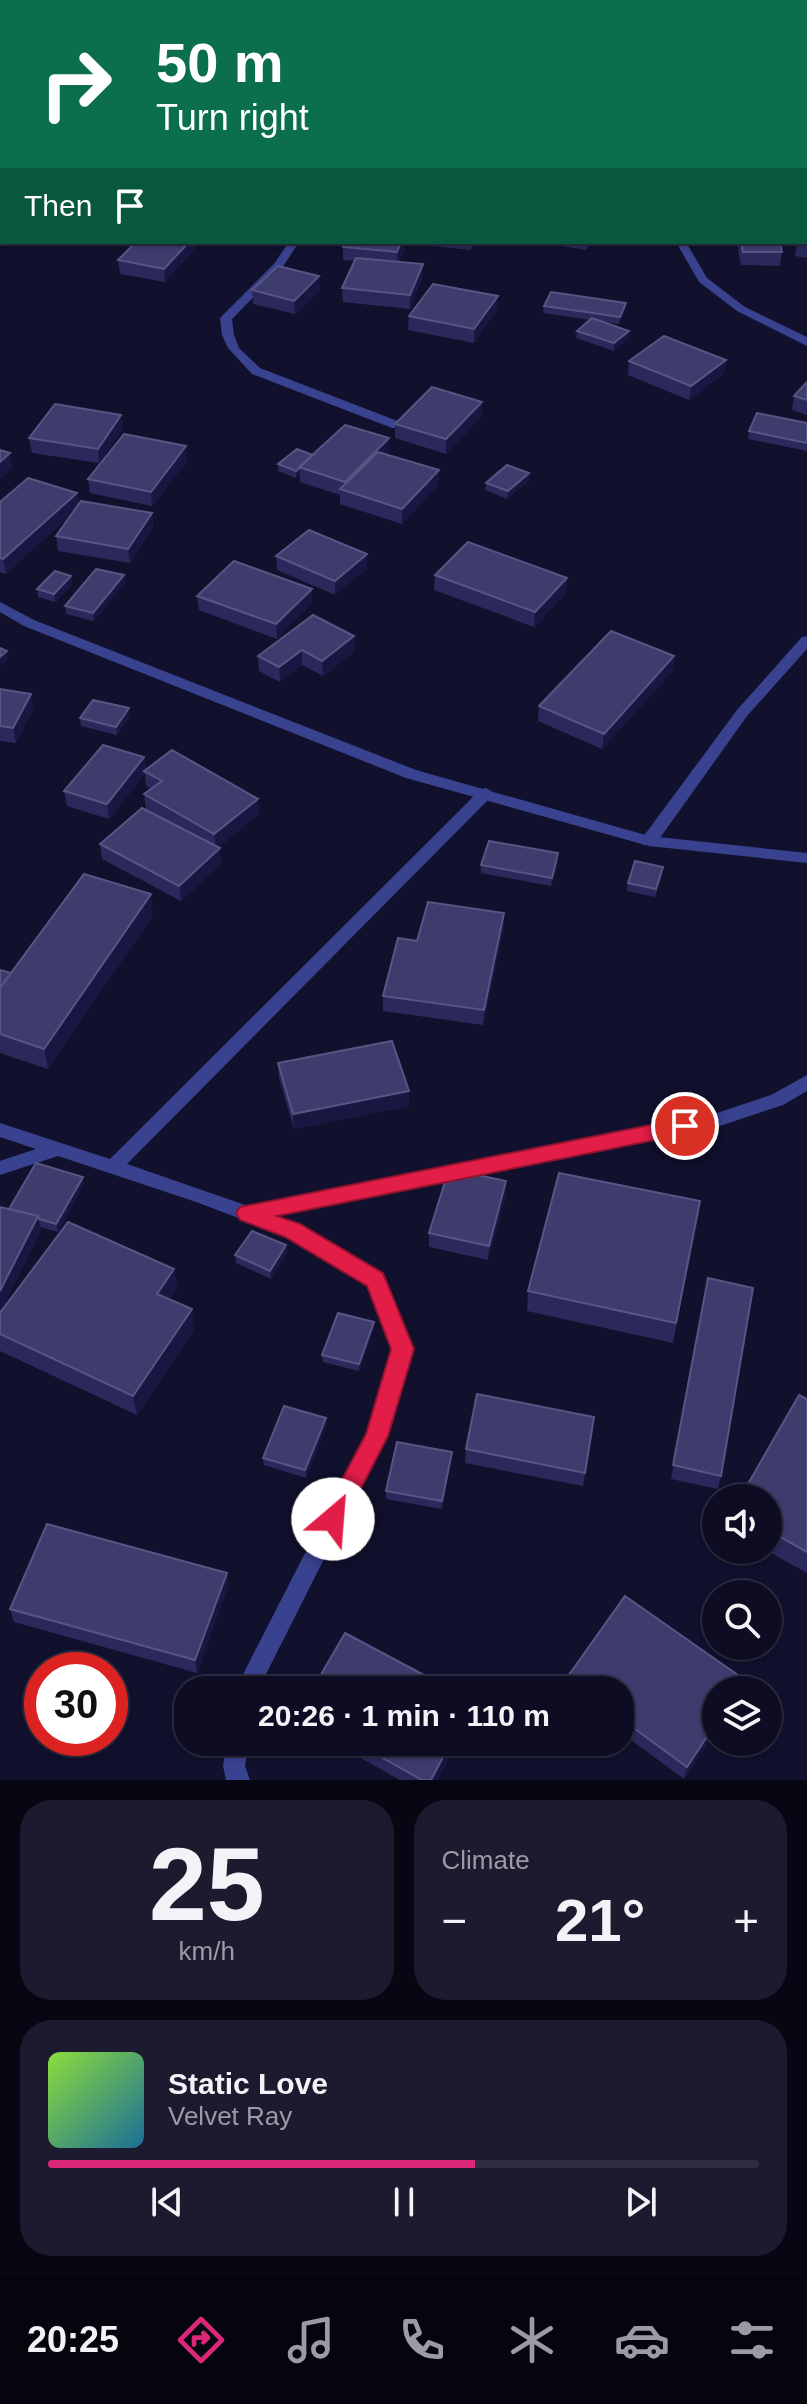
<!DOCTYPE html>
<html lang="en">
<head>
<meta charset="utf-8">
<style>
  body { margin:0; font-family:Arial,sans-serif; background:#1b1a2f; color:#f1f3f6; height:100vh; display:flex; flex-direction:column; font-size:30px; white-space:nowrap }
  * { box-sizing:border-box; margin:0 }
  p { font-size:26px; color:#9a9ba5 }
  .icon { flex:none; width:44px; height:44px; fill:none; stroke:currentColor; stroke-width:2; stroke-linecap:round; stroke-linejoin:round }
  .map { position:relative; height:1780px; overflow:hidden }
  .panel { display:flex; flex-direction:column; gap:20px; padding:20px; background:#070713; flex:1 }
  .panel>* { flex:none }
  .guide { position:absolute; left:0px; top:0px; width:808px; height:244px; box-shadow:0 2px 6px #0004,0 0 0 2px #2d2c40; background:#0b6e4f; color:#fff; overflow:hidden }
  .tools { position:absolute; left:702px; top:1484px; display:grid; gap:16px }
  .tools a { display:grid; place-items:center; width:80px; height:80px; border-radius:50%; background:#0d0c22; box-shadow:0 2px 6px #0004,0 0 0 2px #2d2c40; font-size:40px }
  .speed { position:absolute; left:24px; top:1652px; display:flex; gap:16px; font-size:40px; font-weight:700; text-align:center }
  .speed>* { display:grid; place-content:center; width:104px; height:104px; border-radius:50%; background:#0d0c22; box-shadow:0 2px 6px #0004,0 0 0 2px #2d2c40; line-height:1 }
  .speed .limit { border:12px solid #d22; background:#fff; color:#111 }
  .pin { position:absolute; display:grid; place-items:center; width:68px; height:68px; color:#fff; margin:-34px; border:4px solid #fff; border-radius:50%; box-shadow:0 2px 8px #0007 }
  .me { position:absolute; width:88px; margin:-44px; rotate:27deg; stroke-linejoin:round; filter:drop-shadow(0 0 6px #0008) }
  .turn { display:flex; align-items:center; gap:28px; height:168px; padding:0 24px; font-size:36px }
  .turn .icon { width:104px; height:104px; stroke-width:2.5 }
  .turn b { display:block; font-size:56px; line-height:68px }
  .then { display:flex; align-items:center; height:76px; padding:0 24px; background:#0003; gap:16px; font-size:30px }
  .big { font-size:60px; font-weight:800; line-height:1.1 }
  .panel .widget { flex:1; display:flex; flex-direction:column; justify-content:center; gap:12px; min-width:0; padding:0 28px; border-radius:32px; background:#1b1a2f }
  .panel .dial { align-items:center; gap:0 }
  .dial b { font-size:104px; line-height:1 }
  .song { display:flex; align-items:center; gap:24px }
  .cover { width:96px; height:96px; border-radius:12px; background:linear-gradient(135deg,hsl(90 70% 55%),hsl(200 70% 35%)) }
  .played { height:8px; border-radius:4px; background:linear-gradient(90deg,#db2777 60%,#2d2c40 60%) }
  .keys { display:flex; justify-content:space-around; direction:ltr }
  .heat { display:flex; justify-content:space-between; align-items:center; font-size:44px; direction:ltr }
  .panel .tiles { flex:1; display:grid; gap:20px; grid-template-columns:1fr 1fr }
  .widget:last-child { grid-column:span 2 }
  .trip { position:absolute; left:174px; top:1676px; width:460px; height:80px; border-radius:32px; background:#0d0c22; box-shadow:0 2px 6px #0004,0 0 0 2px #2d2c40; font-weight:800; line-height:80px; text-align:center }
  .tab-bar { display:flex; height:128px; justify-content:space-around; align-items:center; background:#05050e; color:#9a9ba5 }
  .tab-bar .icon { width:56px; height:56px }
  .tab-bar .on { color:#db2777 }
  .tab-bar b { font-size:36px; color:#f1f3f6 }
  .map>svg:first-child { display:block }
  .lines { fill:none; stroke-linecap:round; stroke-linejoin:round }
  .minor { fill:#39428e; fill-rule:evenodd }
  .tertiary { fill:#39428e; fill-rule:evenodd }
  .wall { fill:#2b295b }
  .shaded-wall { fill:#191741 }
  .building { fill:#3e3c6d; stroke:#575584; stroke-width:2 }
  .route { fill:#e11d48; stroke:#92132f; stroke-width:2 }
</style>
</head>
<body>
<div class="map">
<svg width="807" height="1780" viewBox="0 0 807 1780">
  <rect width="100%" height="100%" fill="#11102d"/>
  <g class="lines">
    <path class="minor" d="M806,151H807V157H806Z
      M289,242H299L282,268L232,319L234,335L239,348L260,368L400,422V428H392L252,374L228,348L222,335L220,318L274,264Z
      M676,242H686L707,278L745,307L807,337V346L737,311L699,282Z
      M807,636V649L747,716L655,845H643L641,841L643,837L737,710L802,637Z
      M486,788L494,793L491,797L127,1164L248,1206L717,1113L771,1095L807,1075V1091L783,1105L717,1127L273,1216L299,1226L383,1274L413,1349L386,1436L258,1690H235L366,1434L393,1349L368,1285L285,1236L199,1203L58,1156L0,1175V1161L36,1149L0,1137V1123L110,1159L481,789Z
      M227,1742H249L245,1766L250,1780H226L223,1766Z"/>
    <path class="tertiary" d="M0,602L34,620L416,770L649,836L807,853V863L649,846L406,778L24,626L0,612Z"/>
  </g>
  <path class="wall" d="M577,0H616L615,2Z
    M807,227V258L795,256L797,243Z
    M407,242L399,262L422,278L410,309L343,302L342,288L355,261L343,260V247Z
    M414,242H473L471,250L414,244Z
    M544,242H590L586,250L544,243Z
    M737,242H780L782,252L780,266L741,265Z
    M196,248L165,282L120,274L118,260Z
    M252,290H320L295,314L253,304Z
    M626,303L625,310L619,324L603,322L629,331V338L614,351L576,338L577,331L590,320L543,313L544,306Z
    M497,310L474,343L408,330L409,316Z
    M726,360L724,374L689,400L628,375L629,361Z
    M807,382V415L792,410L794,396Z
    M482,402V416L446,454L395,438V424Z
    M807,423V451L748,439L749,431Z
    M123,429L99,463L32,453L29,438Z
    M389,438V453L387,455L439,470L438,485L402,524L340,504V495L300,482V475L296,478L278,471V464Z
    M188,460L152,506L90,493L88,479Z
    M529,473V481L507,499L485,490L486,483Z
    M77,493L78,505L152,513L153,527L130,563L58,551L56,536L72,513L6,574L0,572V502Z
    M367,554V568L335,595L277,570L276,556Z
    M435,575L567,578L566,593L534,627L434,590Z
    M71,576L72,584L55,602L38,597L37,589Z
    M125,583L94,621L66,614L65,606Z
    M312,589V603L277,639L199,610L197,596Z
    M354,636L355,651L323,676L302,665L280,682L259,671L258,656Z
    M674,656L673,671L602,749L538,721L539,706Z
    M0,689L31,694L34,708L16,743L0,741Z
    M130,716L117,735L81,726L80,718Z
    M144,757L146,770L258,799L259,814L218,847L222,863L181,901L102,859L100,844L161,818L146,809L144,794L151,789L146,786L145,774L109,819L67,806L64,791Z
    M558,862L551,886L481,873V865Z
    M662,875L655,897L627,891L628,883Z
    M153,915L48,1069L0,1053V970L11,973Z
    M504,928L483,1025L383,1011V996L417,941Z
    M278,1063L409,1106L294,1129L279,1078Z
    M506,1181V1196L488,1260L429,1247V1233Z
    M84,1184L58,1232L40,1227L41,1231L0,1312V1207L9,1209Z
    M700,1201L673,1343L527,1311L528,1291Z
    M286,1245L287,1253L271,1279L236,1263L235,1255Z
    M174,1269L177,1289L170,1299L194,1329L137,1415L0,1351V1313Z
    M708,1278L721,1476L718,1489L671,1479Z
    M374,1329L359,1371L323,1362L322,1355Z
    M807,1399V1573L766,1550H768V1498Z
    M326,1418V1426L306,1478L264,1465L263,1458Z
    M592,1431L583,1486L465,1463L466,1449Z
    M451,1460L442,1509L386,1499V1491Z
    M227,1573L228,1586L197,1673L14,1622L10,1609Z
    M566,1679L716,1690V1731L684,1779L620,1732V1690H564Z
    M332,1742H457L437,1780H400Z"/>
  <path class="shaded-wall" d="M2,169V183L0,184V170Z
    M189,242H196V248L165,282L164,269Z
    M401,242H407L397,266V252Z
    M423,264L422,278L410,309V295Z
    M319,276L320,290L295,314L294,301Z
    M498,296L497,310L474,343V329Z
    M626,303L625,310L619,324L620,317Z
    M629,331V338L614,351V343Z
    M726,360L724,374L689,400L691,386Z
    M482,402V416L446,454V439Z
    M121,415L123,429L99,463L98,449Z
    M389,438V453L349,492L345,491V482Z
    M186,446L188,460L152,506L151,492Z
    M10,453L12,468L0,479V462Z
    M299,468L300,475L296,478V471Z
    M439,470L438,485L402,524V509Z
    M529,473V481L507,499L508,491Z
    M77,493L78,507L6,574L3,559Z
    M152,513L153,527L130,563L128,549Z
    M367,554V568L335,595V581Z
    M124,575L125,583L94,621L93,613Z
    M71,576L72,584L55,602L54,594Z
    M567,578L566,593L534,627L535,612Z
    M312,589V603L277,639L276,624Z
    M354,636L355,651L323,676L322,661Z
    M302,650V665L280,682L279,667Z
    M7,651L8,659L0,667V657Z
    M674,656L673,671L602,749L604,734Z
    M31,694L34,708L16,743L13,728Z
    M129,708L130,716L117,735L116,727Z
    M144,757L146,772L144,771L145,774L109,819L107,804Z
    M258,799L259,814L216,850L214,834Z
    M220,848L222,863L181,901L179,886Z
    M558,853V862L551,886L552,878Z
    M151,894L153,915L48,1069L44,1049Z
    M504,913V928L483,1025L484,1010Z
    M409,1091V1106L294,1129L293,1114Z
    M83,1177L84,1184L58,1232L56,1224Z
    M506,1181V1196L488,1260L489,1246Z
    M38,1216L41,1231L0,1312V1291Z
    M286,1245L287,1253L271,1279L270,1271Z
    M174,1269L177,1289L160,1313L157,1294Z
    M192,1309L194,1329L137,1415L133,1396Z
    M374,1322V1329L359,1371V1364Z
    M326,1418V1426L306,1478L305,1470Z
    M452,1452L451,1460L442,1509V1501Z
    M227,1573L228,1586L197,1673L195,1660Z
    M716,1723V1731L684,1779L687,1767Z
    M451,1742H457L437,1780H431Z"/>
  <path class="building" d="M806,54H807V79H806Z
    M0,139L2,140V154H0Z
    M0,154H2V169L0,170Z
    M806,174H807V209H806Z
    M806,226L807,244L797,243L806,242Z
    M136,242H189L164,269L118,260Z
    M345,242H401L397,252L343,247Z
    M741,242H780L782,252H743Z
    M356,258L423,264L410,295L342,288Z
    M278,266L319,276L294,301L252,290Z
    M433,284L498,296L474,329L409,316Z
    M551,292L626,303L620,317L544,306Z
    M592,318L629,331L614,343L577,331Z
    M664,336L726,360L691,386L629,361Z
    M807,382V400L794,396Z
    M432,387L482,402L446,439L395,424Z
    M55,404L121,415L98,449L29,438Z
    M757,413L807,423V443L749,431Z
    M345,425L389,438L345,482L299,467Z
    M124,434L186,446L151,492L88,479Z
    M297,449L313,455L296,471L278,464Z
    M0,450L10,453L0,462Z
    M378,452L439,470L402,509L340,489Z
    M507,465L529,473L508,491L486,483Z
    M28,478L77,493L3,559L0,558V502Z
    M81,501L152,513L128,549L56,536Z
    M309,530L367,554L335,581L276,556Z
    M468,542L567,578L535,612L435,575Z
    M234,561L312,589L276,624L197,596Z
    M96,569L124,575L93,613L65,606Z
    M55,571L71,576L54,594L37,589Z
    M313,615L354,636L322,661L302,650L279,667L258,656Z
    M611,631L674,656L604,734L539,706Z
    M0,648L7,651L0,657Z
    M0,689L31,694L13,728L0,726Z
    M93,700L129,708L116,727L80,718Z
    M103,745L144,757L107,804L64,791Z
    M172,750L258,799L214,834L144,794L162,781L144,771Z
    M142,808L220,848L179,886L100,844Z
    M489,841L558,853L552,878L481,865Z
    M635,861L663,867L656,889L628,883Z
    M84,874L151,894L44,1049L0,1034V988Z
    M428,902L504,913L484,1010L383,996L398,938L417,941Z
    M0,970L11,973L0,988Z
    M392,1041L409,1091L293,1114L278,1063Z
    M36,1163L83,1177L56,1224L39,1219L38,1216L9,1209Z
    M449,1169L506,1181L489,1246L429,1233Z
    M559,1173L700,1201L676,1323L528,1291Z
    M0,1207L38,1216L0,1291Z
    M68,1222L174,1269L157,1294L192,1309L133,1396L0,1334V1313Z
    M252,1231L286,1245L270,1271L235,1255Z
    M708,1278L753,1288L721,1476L673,1465Z
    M338,1313L374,1322L359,1364L322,1355Z
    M477,1394L594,1417L585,1473L466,1449Z
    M799,1395L807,1399V1552L768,1530V1498H740Z
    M284,1406L326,1418L305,1470L263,1458Z
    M397,1442L452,1452L442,1501L386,1491Z
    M47,1524L227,1573L195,1660L10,1609Z
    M625,1596L745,1680L738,1690H716V1723L687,1767L620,1718V1690H581L566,1679Z
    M345,1633L452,1690H312Z
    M354,1742H451L431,1780H422Z"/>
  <path class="route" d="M685,1118L693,1120L696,1126L693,1132L685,1134L277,1216L300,1224L383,1273L414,1349L388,1436L341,1527L333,1530L325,1527L321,1519L366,1434L391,1349L367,1286L285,1237L240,1220L236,1213L240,1207Z"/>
</svg>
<div class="tools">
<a><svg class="icon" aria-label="sound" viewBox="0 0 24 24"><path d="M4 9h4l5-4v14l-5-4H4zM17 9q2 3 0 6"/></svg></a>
<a><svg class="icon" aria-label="search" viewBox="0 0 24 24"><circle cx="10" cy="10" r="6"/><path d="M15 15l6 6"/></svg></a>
<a><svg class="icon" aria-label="layers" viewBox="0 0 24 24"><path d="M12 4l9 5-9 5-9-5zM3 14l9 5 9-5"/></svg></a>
</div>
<div class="speed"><div class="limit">30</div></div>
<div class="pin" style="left:685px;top:1126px;background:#d93025"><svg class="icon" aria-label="arrive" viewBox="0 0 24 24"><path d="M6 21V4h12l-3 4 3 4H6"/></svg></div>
<svg class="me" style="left:333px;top:1519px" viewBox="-20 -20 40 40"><circle r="19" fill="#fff"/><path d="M0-13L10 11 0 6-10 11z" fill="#e11d48"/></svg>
<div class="trip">20:26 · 1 min · 110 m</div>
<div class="guide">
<div class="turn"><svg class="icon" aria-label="right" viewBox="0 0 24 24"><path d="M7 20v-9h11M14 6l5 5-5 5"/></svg><div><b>50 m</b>Turn right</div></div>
<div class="then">Then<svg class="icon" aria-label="arrive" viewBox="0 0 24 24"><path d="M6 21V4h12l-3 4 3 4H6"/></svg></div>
</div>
</div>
<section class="panel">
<div class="tiles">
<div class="widget dial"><b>25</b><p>km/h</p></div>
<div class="widget"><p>Climate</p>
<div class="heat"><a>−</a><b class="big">21°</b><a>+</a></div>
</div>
<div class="widget">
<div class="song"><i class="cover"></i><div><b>Static Love</b><p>Velvet Ray</p></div></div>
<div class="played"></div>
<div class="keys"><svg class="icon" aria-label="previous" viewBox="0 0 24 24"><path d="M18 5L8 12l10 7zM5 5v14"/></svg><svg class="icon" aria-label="pause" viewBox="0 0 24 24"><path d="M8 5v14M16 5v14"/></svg><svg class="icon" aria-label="next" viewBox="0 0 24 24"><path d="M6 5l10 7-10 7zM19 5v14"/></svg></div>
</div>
</div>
</section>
<nav class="tab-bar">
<b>20:25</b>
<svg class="icon on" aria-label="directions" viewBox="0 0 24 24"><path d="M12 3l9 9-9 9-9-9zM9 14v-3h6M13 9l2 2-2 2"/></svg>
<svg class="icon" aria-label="music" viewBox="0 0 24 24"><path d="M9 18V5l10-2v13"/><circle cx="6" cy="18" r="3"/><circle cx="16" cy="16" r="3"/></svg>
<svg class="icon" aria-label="phone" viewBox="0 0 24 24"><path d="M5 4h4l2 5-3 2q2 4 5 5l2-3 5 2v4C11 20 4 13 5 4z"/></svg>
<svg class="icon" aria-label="climate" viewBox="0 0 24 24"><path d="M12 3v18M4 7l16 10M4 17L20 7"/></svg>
<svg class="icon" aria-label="car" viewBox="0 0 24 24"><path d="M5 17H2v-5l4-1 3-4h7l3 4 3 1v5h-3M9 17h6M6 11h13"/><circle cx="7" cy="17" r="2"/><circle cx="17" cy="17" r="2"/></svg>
<svg class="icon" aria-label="filters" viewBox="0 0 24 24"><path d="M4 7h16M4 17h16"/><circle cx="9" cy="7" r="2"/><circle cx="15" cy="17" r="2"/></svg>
</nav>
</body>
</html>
